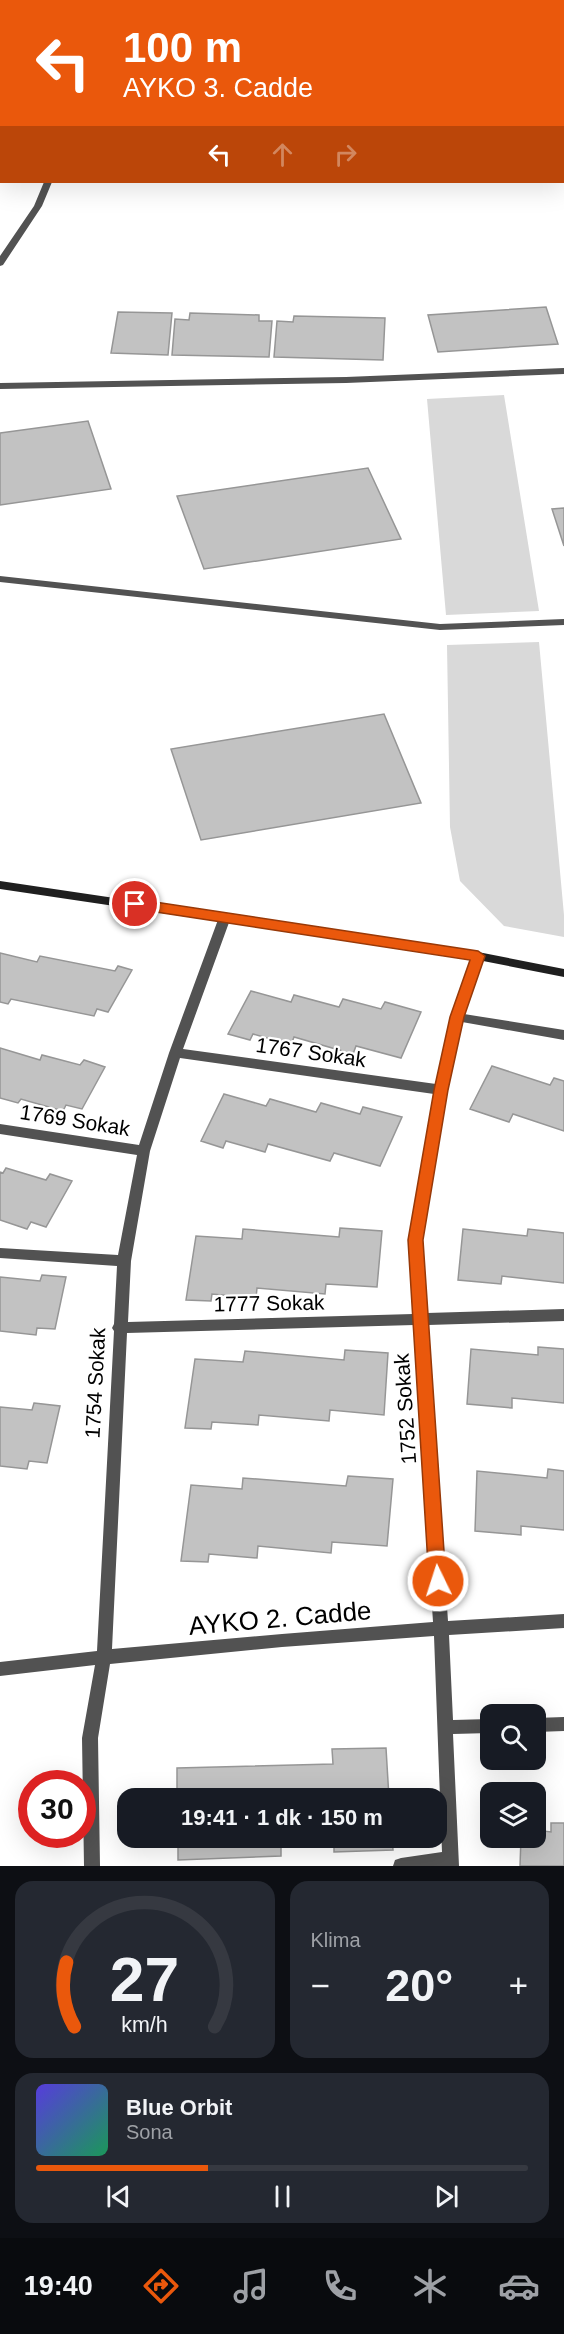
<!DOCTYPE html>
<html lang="tr">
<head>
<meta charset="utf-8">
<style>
  body { margin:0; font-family:Helvetica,sans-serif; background:#242831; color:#f1f3f6; height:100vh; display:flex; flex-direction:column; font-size:22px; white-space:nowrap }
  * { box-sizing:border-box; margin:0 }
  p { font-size:20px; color:#9ea1a6 }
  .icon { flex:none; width:33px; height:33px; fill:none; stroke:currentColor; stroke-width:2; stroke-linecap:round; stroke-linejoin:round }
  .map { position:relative; height:1866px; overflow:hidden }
  .sheet { display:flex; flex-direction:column; gap:15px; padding:15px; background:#0d0f14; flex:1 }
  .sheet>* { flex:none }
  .banner { position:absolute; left:0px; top:0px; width:564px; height:183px; box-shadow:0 6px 24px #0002; background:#ea580c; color:#fff; overflow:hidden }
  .buttons { position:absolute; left:480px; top:1704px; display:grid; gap:12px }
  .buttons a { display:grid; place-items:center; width:66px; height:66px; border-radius:12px; background:#171b24; box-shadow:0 6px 24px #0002; font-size:30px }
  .speed { position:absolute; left:18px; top:1770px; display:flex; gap:12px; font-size:30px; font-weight:700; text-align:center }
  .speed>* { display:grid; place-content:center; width:78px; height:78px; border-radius:50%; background:#171b24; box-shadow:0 6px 24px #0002; line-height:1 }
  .speed .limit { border:9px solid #d22; background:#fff; color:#111 }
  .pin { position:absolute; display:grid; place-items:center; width:51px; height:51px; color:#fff; margin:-26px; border:3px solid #fff; border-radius:50%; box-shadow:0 2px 6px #0007 }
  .me { position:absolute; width:66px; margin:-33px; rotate:356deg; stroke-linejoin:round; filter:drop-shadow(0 0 4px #0008) }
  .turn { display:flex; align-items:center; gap:21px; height:126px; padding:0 24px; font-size:27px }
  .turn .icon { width:78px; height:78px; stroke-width:2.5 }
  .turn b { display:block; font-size:42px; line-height:51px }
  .lanes { display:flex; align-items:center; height:57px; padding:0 24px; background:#0003; justify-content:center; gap:30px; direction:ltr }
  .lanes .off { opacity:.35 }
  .big { font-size:45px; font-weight:800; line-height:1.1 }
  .sheet .widget { flex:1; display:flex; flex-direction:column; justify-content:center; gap:9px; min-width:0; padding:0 21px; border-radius:18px; background:#242831 }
  .sheet .dial { align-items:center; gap:0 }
  .dial svg { height:156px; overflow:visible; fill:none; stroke:#363941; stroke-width:7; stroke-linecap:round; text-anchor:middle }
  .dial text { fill:#f1f3f6; stroke:none }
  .song { display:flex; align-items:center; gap:18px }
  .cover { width:72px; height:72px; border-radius:9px; background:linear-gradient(135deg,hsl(250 70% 55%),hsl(150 70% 35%)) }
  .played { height:6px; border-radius:3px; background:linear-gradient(90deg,#ea580c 35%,#363941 35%) }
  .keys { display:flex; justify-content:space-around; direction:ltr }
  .heat { display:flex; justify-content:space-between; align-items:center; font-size:33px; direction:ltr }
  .sheet .tiles { flex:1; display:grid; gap:15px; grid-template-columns:1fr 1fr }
  .widget:last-child { grid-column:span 2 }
  .trip { position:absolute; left:117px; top:1788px; width:330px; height:60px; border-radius:18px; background:#171b24; box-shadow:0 6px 24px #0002; font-weight:800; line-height:60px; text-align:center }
  .tab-bar { display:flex; height:96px; justify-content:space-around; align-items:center; background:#090b0e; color:#9ea1a6 }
  .tab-bar .icon { width:42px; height:42px }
  .tab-bar .selected { color:#ea580c }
  .tab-bar b { font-size:27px; color:#f1f3f6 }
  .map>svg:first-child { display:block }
  .green { fill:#d9d9d9 }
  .building { fill:#c2c2c2; stroke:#969696; stroke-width:1.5 }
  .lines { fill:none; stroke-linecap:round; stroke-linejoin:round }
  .street { fill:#525252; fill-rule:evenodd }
  .secondary { fill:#1f1f1f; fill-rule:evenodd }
  .route { fill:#ea580c; stroke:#983908; stroke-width:1.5 }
  .labels { text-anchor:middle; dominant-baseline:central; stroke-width:4.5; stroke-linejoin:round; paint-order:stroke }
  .street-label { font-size:21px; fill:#000; stroke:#fff }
  .near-street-label { font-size:26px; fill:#000; stroke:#fff }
</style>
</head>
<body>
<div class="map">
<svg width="564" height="1866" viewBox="0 0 564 1866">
  <rect width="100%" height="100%" fill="#fff"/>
  <path class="green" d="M504,395L539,611L446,615L427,399Z
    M539,642L564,915V937L504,926L460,881L450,827L447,645Z"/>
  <path class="building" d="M546,307L558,344L438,352L428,315Z
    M118,312L172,313L168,355L111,353Z
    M190,313L259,315V321H272L269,357L172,355L175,319L189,320Z
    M294,316L385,318L383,360L274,357L277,321L293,322Z
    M88,421L111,489L0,505V433Z
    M368,468L401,539L204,569L177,496Z
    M564,508V546L552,509Z
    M384,714L421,803L201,840L171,749Z
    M0,953L37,962L40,956L115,971L118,966L132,970L108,1012L97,1009L94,1016L11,999L8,1004L0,1002Z
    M251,991L291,1002L294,995L339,1007L343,999L381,1009L385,1002L421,1012L401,1058L356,1046L353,1054L294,1037L291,1045L253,1034L250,1040L228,1034Z
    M0,1048L40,1060L42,1055L80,1065L84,1060L105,1067L82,1109L66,1105L63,1111L21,1099L18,1103L0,1098Z
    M492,1066L550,1085L554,1078L564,1081V1131L513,1114L509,1122L470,1109Z
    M224,1094L266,1106L270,1099L316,1112L321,1103L360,1114L363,1107L402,1117L380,1166L334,1153L330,1161L268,1144L265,1152L226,1141L223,1148L201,1141Z
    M6,1168L46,1180L50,1174L72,1181L46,1227L31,1222L27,1229L0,1220V1172L3,1173Z
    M340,1228L382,1231L377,1287L326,1284L325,1294L257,1288L256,1298L212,1294L211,1301L186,1300L196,1236L242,1239L243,1229L339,1237Z
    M463,1229L527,1236L528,1229L564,1233V1283L502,1276L501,1284L458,1280Z
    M42,1275L66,1277L55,1329L37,1328L36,1335L0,1331V1277L40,1281Z
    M538,1347L564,1349V1403L512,1398V1408L467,1404L471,1349L538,1355Z
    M345,1350L388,1353L384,1415L330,1410L329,1421L259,1415L258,1425L212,1422L211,1429L185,1428L195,1359L243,1362L245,1351L344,1360Z
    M34,1403L60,1406L47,1463L29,1461L27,1469L0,1466V1407L32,1410Z
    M548,1469L564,1471V1530L521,1526V1535L475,1531L477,1471L547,1478Z
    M348,1476L393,1479L387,1546L332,1542L331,1553L258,1546L257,1558L209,1554L208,1562L181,1561L191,1485L242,1489L243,1478L346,1486Z
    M386,1748L389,1798H177V1768L333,1764L332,1749Z
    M551,1823H564V1866H520L521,1838H536V1830L551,1832Z
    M178,1838H299H281V1856L178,1860Z
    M334,1838H392L393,1850L334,1852Z"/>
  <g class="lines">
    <path class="street" d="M65,0H73V2H65Z
      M44,182H52L42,206L3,265L0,266V256L34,206Z
      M564,368V374L346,383L0,389V383L346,377Z
      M0,576L440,624L564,619V625L440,630L0,582Z
      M225,913L231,917L183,1049L436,1084L451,1017L472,956L478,952L484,956L464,1014L564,1030V1040L462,1022L447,1090L422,1240L427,1313L564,1309V1321L428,1325L448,1621L564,1614V1628L449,1635L453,1720L490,1719V1733L453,1734L459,1866H393L395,1860L401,1858L442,1852L434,1636L282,1647L110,1664L98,1738L100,1866H84L82,1738L95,1665L0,1676V1662L97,1651L114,1331L112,1328L114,1324L117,1266L0,1258V1248L118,1255L137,1155L0,1134V1124L139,1145L169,1053L219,917ZM180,1058L434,1094L408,1240L413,1314L128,1322L131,1261L150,1151ZM414,1325L433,1622L282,1634L112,1649L127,1333Z
      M564,1717V1731L536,1732V1718Z"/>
    <path class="secondary" d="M0,881L478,952L564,969V977L478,960L0,889Z"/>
  </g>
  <path class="route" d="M135,899L478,951L485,956L464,1017L448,1090L423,1240L446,1581L444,1586L438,1589L432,1586L429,1581L408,1240L434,1090L450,1017L470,960L130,908L128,904Z"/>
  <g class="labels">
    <g class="street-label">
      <text transform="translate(311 1052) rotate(8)">1767 Sokak</text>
      <text transform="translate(75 1120) rotate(9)">1769 Sokak</text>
      <text transform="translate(269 1303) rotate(-1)">1777 Sokak</text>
      <text transform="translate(95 1383) rotate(-87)">1754 Sokak</text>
      <text transform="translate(405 1409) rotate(-94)">1752 Sokak</text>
    </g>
    <g class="near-street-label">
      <text transform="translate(280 1618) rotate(-5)">AYKO 2. Cadde</text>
    </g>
  </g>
</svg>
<div class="buttons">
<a><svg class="icon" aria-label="search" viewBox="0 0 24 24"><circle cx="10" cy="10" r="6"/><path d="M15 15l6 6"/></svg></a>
<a><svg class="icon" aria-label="layers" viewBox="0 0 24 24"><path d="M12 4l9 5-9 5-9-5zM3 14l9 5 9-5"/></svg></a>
</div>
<div class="speed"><div class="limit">30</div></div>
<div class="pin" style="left:135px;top:904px;background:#d93025"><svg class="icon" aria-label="arrive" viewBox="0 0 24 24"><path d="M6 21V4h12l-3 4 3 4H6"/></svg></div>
<svg class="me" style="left:438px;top:1581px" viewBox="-20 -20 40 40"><circle r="17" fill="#ea580c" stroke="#fff" stroke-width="3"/><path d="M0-11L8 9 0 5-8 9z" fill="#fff"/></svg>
<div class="trip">19:41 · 1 dk · 150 m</div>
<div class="banner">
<div class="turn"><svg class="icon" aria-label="left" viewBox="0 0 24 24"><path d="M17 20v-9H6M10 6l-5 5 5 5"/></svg><div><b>100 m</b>AYKO 3. Cadde</div></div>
<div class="lanes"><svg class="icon" aria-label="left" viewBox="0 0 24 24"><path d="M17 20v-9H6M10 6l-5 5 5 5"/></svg><svg class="icon off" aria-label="ahead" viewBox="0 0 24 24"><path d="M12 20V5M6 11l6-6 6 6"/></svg><svg class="icon off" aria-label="right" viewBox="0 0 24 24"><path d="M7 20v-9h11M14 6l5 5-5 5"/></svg></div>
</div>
</div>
<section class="sheet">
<div class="tiles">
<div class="widget dial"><svg viewBox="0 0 100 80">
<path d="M14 69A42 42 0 1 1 86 69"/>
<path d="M14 69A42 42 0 0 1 10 36" stroke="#ea580c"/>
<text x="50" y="56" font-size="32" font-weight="700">27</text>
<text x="50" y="72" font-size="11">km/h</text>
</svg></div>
<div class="widget"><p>Klima</p>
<div class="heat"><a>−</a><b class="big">20°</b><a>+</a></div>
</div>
<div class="widget">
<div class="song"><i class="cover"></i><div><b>Blue Orbit</b><p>Sona</p></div></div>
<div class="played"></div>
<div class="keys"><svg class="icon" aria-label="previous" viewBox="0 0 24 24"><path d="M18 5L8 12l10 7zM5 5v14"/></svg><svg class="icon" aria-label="pause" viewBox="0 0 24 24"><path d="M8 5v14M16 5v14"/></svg><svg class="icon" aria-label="next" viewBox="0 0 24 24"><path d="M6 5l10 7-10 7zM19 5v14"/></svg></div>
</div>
</div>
</section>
<nav class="tab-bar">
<b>19:40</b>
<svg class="icon selected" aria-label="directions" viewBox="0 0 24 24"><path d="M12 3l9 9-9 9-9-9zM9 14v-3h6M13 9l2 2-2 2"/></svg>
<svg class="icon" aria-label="music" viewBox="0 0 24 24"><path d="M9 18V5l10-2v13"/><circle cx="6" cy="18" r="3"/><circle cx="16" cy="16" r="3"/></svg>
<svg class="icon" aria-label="phone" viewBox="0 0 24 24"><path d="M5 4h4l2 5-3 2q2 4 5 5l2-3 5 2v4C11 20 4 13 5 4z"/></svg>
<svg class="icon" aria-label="climate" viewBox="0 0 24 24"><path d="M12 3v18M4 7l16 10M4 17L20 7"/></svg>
<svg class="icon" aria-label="car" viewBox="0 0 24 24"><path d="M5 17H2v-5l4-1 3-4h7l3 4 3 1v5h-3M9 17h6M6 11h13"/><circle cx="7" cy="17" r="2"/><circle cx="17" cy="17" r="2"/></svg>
</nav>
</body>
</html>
